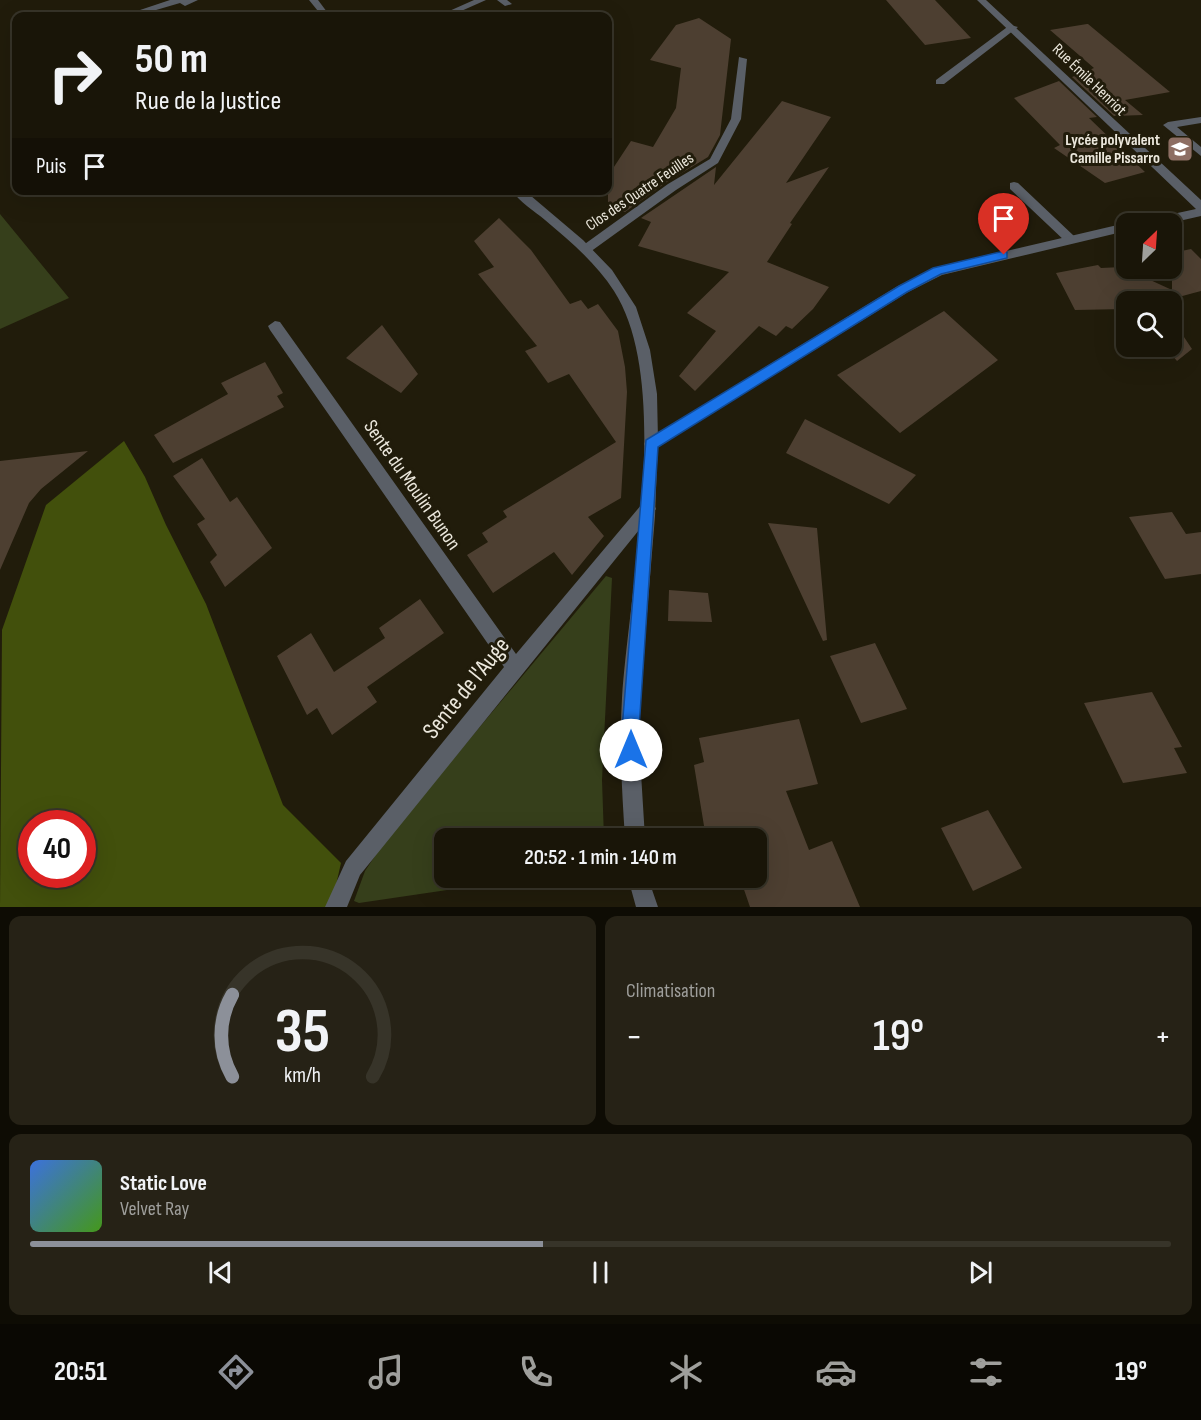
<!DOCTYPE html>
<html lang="fr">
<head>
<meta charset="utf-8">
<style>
  body { margin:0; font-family:"Sofia Sans Condensed",sans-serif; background:#262216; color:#f1f3f6; height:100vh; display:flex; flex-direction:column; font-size:22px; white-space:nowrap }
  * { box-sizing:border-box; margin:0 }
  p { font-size:20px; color:#9f9f9c }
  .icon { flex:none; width:33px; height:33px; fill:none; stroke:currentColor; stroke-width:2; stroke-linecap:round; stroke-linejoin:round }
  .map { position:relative; height:907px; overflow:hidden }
  .panel { display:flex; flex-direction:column; gap:9px; padding:9px; background:#0e0c04; flex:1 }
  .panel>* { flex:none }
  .guide { position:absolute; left:12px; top:12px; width:600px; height:183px; border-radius:12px; box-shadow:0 6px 24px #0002,0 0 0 2px #373429; background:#191508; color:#f1f3f6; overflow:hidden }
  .needle { width:39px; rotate:25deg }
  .fabs { position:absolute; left:1116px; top:213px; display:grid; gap:12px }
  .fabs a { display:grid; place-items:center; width:66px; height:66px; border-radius:12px; background:#191508; box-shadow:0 6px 24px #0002,0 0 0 2px #373429; font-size:30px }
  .speed { position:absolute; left:18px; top:810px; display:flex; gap:12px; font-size:30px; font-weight:700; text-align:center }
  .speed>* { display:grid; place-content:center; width:78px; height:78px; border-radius:50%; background:#191508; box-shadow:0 6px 24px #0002,0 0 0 2px #373429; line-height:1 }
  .speed .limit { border:9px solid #d22; background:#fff; color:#111 }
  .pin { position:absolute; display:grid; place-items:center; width:51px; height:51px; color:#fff; margin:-62px -26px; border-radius:50% 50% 50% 0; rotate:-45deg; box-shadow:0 0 6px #0007 }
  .pin .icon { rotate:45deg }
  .me { position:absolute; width:66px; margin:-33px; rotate:0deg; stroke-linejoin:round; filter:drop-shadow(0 0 4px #0008) }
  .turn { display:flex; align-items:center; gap:21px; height:126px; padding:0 24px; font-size:27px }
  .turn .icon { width:78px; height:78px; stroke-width:2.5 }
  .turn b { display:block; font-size:42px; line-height:51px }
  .then { display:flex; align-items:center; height:57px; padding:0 24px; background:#0003; gap:12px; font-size:22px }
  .big { font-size:45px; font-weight:600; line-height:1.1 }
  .panel .tile { flex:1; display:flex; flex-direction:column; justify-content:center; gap:9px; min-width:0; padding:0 21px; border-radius:12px; background:#262216 }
  .panel .dial { align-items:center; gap:0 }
  .dial svg { height:156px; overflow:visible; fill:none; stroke:#373429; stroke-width:7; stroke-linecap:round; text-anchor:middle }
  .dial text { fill:#f1f3f6; stroke:none }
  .song { display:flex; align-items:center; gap:18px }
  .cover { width:72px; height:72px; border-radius:9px; background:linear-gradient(135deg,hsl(220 70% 55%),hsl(100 70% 35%)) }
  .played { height:6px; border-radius:3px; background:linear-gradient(90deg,#8c9099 45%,#373429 45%) }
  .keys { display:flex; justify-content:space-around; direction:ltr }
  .heat { display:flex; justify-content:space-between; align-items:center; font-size:33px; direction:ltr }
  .panel .tiles { flex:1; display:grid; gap:9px; grid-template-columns:1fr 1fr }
  .tile:last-child { grid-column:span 2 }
  .trip { position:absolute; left:434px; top:828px; width:333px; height:60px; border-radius:12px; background:#191508; box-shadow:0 6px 24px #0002,0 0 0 2px #373429; font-weight:600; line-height:60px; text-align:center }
  .tabs { display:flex; height:96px; justify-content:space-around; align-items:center; background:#0a0803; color:#9f9f9c }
  .tabs .icon { width:42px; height:42px }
  .tabs .current { color:#8c9099 }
  .tabs b { font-size:27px; color:#f1f3f6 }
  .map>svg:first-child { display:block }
  .green { fill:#363f1b }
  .forest { fill:#42500c; fill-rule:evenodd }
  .building { fill:#4d3f31 }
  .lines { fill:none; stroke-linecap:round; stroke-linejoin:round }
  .service { fill:#5a5f67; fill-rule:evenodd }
  .minor { fill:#5a5f67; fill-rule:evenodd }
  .tertiary { fill:#5a5f67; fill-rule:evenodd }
  .route { fill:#1a73e8; stroke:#114b97; stroke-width:1.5 }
  .labels { text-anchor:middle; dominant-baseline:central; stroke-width:6; stroke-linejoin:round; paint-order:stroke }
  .far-street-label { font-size:16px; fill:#ece8dd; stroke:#211c0b }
  .far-poi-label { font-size:16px; font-weight:bold; fill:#ece8dd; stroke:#211c0b; text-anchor:end }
  .street-label { font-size:20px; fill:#ece8dd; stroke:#211c0b }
  .near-street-label { font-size:24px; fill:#ece8dd; stroke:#211c0b }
</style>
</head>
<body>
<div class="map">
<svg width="1201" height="907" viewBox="0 0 1201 907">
  <rect width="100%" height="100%" fill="#211c0b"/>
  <path class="green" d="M0,214L69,298L0,329Z
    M606,576L612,578L602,780L604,838H444V878H529L359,903L354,901L365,871L387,838Z"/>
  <path class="forest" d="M124,441L145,477L166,525L206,604L283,805L341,863L331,907H0L2,630L46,505ZM32,824H82V874H32Z"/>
  <path class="building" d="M886,0H935L971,38L925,45Z
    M699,18L731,39L720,135L708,157L667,182L625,212L608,206V176L631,141L653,147L676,108L681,68L650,60L676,25Z
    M1087,24H1088L1170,92L1125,100L1143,115L1114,116L1072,77L1094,68L1050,30Z
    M1059,81L1097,117L1089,118L1145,172L1105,183L1054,148L1060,145L1014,98Z
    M782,101L831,117L786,183L829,167L790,223L792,224L767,262L829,287L813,309L792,329L786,326L776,336L759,326L695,391L679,376L716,331L687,313L729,272L638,246L651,222L641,218L716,167L714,185Z
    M499,218L531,250L570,304L581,300L588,309L598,304L618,331L625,367L627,392L621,498L588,517L604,536L572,575L554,552L493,593L467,555L488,542L482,533L507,517L503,511L616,442L569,374L548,383L525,351L537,346L478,274L494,267L474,241Z
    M1191,249L1201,259V291L1160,302H1126V309L1075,310L1056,273L1098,265L1101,268L1122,267L1172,290V253Z
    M944,311L998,360L900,433L837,375Z
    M1172,319L1192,349L1177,361L1164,346H1172Z
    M382,325L418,374L401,393L346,358Z
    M265,362L283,393L277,396L284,407L173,463L154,435L228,394L221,383Z
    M805,419L916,475L889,504L786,453Z
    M88,451L41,489L29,503L0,570V461Z
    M202,458L230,502L237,497L272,548L225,587L210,562L217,555L197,524L205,519L173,476Z
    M1172,512L1186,534L1201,532V574L1165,579L1129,517Z
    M768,523L817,528L827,640L823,641Z
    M669,590L708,593L712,622L668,621Z
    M420,599L444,633L367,687L377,702L332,735L317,708L307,715L277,656L311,633L334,672L385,638L379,628Z
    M875,643L907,709L861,723L830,656Z
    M1152,692L1182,747L1174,748L1187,773L1123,783L1084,703Z
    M799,719L818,784L786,791L809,850L832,841L860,907H750L740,878H756V838H727L723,827L705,832L694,765L704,762L699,738Z
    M988,810L1022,868L973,891L941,828Z"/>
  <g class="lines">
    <path class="service" d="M170,0H198L185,6L180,3L139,15L134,12Z
      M474,0H486L450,16H438Z
      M497,0H507L512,4L505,6Z
      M1010,25L1018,27L944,84H936V80Z
      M1201,117V123L1177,127L1201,147V156L1163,125L1168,122Z
      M1014,182L1018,183L1074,236V242H1066L1010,189V183Z"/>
    <path class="minor" d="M977,0H986L1201,200V216L1166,224H1139L1145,220L1196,209Z
      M739,57L747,59L741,119L718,163L676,190L590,252H582V246L668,184L710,159L731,119Z
      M1126,223L1128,224L1126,231L942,275L908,292L656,448L651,450L646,448L644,444L646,440L898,286L938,267Z
      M275,321L280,322L516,654L642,504L648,502L654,504L656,509L360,875L347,907H325L346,861L504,667L270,330L268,326Z"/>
    <path class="tertiary" d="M309,0H318L330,16H322Z
      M511,190H524L583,240L612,270L636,307L650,350L657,394L658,440L655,516L640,699V757L645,838H625C622,791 619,745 622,698C629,590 673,383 614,291C596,263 570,241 545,220C534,211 520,202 511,190Z
      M628,878H648L658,907H636Z"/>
  </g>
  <path class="route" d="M1004,251L1007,252V258L941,274L907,292L658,447L639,729V750L637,757L631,759L625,757L622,750V729L646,440L899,286L933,268Z"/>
  <defs>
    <symbol id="school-square" viewBox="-11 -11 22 22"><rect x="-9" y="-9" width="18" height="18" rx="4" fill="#8d6e63" stroke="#211c0b"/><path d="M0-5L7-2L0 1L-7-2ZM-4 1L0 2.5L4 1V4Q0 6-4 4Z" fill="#fff"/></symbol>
  </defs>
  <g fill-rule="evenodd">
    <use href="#school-square" x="1165" y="134" width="30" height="30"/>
  </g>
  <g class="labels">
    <g class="far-street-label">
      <text transform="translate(1089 80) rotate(44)">Rue Émile Henriot</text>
      <text transform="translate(640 192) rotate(-34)">Clos des Quatre Feuilles</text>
    </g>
    <g class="far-poi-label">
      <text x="1160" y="140">Lycée polyvalent<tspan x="1160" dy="18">Camille Pissarro</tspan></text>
    </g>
    <g class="street-label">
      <text transform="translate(412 485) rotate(55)">Sente du Moulin Bunon</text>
    </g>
    <g class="near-street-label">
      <text transform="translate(466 688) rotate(-51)">Sente de l'Auge</text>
    </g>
  </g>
</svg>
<div class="fabs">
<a><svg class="needle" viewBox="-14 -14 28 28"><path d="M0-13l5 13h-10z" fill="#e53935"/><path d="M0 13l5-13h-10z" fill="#9f9f9c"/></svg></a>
<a><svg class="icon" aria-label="search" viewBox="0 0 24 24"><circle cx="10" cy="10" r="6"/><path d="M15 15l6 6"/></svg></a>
</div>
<div class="speed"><div class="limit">40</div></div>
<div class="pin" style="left:1004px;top:255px;background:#d93025"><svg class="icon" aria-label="arrive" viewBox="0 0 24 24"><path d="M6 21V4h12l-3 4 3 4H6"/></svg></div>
<svg class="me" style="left:631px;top:750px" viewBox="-20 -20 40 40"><circle r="19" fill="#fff"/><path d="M0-13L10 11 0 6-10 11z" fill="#1a73e8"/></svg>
<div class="trip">20:52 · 1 min · 140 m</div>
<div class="guide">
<div class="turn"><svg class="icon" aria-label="right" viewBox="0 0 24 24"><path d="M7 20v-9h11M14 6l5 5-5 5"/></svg><div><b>50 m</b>Rue de la Justice</div></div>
<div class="then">Puis<svg class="icon" aria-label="arrive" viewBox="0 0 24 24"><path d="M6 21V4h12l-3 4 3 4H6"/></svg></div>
</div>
</div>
<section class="panel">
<div class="tiles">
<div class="tile dial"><svg viewBox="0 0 100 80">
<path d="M14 69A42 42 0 1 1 86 69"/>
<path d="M14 69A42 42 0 0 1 14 27" stroke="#8c9099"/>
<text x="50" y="56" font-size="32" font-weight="700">35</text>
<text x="50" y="72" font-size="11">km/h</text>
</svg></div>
<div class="tile"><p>Climatisation</p>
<div class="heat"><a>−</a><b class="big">19°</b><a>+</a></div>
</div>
<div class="tile">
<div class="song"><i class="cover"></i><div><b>Static Love</b><p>Velvet Ray</p></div></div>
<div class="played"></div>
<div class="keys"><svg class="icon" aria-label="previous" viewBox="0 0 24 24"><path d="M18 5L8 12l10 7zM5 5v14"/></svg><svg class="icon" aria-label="pause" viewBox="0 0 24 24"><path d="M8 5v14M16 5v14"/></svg><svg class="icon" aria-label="next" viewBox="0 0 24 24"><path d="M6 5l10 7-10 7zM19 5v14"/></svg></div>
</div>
</div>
</section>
<nav class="tabs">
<b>20:51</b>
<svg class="icon current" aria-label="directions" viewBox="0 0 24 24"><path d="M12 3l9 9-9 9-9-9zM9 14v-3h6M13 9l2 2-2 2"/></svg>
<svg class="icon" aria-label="music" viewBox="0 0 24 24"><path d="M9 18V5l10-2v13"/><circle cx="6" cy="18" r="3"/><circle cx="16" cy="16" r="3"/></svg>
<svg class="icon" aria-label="phone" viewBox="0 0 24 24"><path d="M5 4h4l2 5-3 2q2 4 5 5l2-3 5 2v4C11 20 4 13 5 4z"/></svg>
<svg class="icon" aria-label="climate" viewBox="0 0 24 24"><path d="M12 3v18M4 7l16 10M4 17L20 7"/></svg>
<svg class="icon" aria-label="car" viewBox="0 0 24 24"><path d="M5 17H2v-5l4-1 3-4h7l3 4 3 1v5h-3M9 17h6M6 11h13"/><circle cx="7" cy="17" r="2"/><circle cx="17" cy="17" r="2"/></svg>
<svg class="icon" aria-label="filters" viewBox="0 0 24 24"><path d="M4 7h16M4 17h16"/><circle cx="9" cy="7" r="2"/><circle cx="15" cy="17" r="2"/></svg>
<b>19°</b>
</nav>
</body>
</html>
